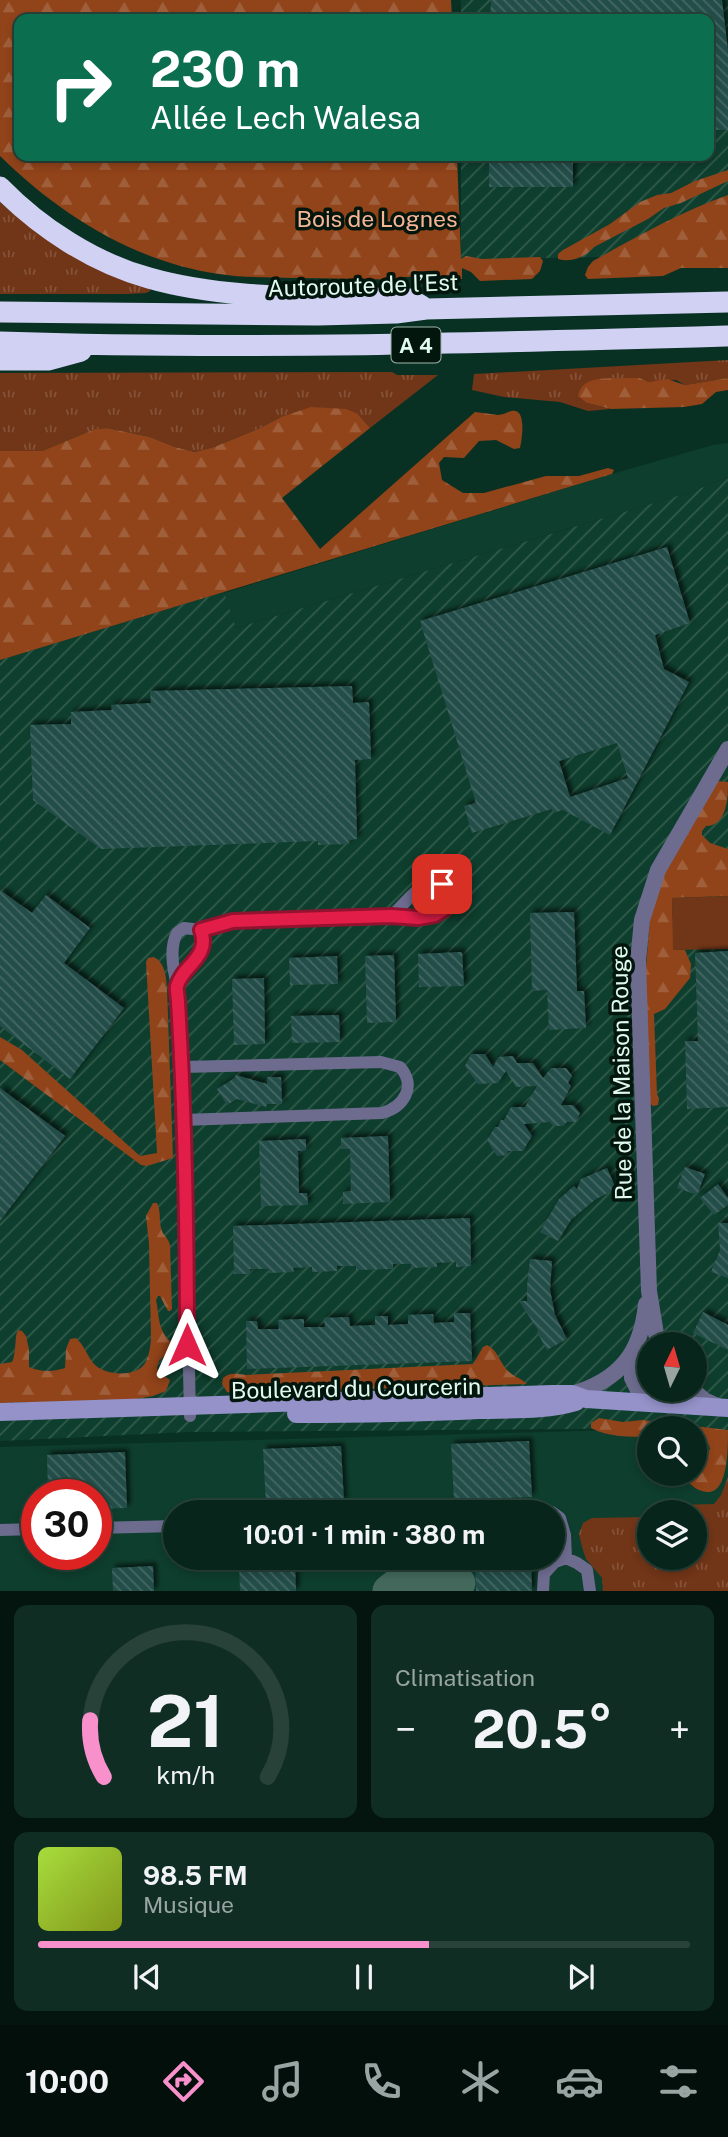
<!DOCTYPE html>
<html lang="fr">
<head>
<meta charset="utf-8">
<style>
  body { margin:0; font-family:"Public Sans",sans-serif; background:#102d23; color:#f1f3f6; height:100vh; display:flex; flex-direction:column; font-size:26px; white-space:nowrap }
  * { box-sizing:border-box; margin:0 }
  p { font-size:23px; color:#98a5a2 }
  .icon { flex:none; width:38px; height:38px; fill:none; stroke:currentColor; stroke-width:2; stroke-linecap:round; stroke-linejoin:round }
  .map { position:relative; height:1591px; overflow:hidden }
  .side { display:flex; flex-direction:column; gap:14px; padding:14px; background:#04140e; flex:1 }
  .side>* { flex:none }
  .banner { position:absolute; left:14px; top:14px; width:700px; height:147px; border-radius:14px; box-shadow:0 4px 10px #0003,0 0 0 2px #284239; background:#0b6e4f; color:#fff; overflow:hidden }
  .needle { width:46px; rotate:5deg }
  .tools { position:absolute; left:637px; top:1332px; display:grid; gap:14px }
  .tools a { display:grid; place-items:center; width:70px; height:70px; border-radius:50%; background:#07251a; box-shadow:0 4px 10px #0003,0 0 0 2px #284239; font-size:35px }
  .speed { position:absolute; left:21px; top:1479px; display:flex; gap:14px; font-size:35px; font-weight:700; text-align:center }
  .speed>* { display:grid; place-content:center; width:91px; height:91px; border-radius:50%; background:#07251a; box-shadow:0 4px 10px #0003,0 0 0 2px #284239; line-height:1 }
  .speed .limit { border:10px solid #d22; background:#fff; color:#111 }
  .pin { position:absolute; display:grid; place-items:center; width:60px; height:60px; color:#fff; margin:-30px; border-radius:14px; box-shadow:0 4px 10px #0006 }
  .me { position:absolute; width:77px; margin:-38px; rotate:0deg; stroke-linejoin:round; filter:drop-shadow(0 0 5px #0008) }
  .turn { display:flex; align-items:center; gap:24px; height:147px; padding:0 21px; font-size:32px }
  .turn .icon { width:91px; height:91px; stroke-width:2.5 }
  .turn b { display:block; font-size:49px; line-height:60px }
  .big { font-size:52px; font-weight:700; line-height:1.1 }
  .side .card { flex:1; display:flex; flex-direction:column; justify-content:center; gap:10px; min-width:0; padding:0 24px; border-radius:14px; background:#102d23 }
  .side .dial { align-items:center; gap:0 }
  .dial svg { height:182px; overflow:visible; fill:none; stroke:#284239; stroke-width:7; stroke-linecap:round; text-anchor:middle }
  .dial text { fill:#f1f3f6; stroke:none }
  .song { display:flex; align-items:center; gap:21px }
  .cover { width:84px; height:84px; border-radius:10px; background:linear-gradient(135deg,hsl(80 70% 55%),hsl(70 70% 35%)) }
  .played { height:7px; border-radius:4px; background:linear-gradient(90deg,#f890cc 60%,#284239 60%) }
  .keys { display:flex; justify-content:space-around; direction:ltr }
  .heat { display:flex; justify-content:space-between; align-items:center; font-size:38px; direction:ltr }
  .side .tiles { flex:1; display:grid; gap:14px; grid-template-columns:1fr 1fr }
  .card:last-child { grid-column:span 2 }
  .trip { position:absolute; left:163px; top:1500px; width:402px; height:70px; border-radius:35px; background:#07251a; box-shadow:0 4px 10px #0003,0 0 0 2px #284239; font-weight:700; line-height:70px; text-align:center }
  .tab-bar { display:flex; height:112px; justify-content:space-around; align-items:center; background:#030f0a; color:#98a5a2 }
  .tab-bar .icon { width:49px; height:49px }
  .tab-bar .active { color:#f890cc }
  .tab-bar b { font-size:32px; color:#f1f3f6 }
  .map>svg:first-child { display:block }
  .built { fill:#0e3e2d; fill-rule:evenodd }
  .industrial { fill:url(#industrial-furrows); fill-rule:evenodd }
  .grass { fill:url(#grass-tufts) }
  .forest { fill:url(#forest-firs) }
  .park { fill:#713517 }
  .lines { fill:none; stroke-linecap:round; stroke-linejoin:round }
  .taxiway { stroke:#44695c; stroke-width:33 }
  .building { fill:url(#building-back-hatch); fill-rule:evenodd; filter:url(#shadow) }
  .minor { stroke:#6d6c8f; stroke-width:12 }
  .tertiary { stroke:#6d6c8f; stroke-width:16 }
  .secondary { stroke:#9492c9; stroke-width:18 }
  .motorway { stroke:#d1d1f3; stroke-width:21 }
  .route-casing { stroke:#92132f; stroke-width:18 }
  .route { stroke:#e11d48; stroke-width:12 }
  .labels { text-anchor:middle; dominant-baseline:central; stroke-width:7; stroke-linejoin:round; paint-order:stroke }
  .shield { fill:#03160e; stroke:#9eb6ab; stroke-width:2 }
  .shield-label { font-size:21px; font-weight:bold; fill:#e0faee }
  .park-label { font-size:23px; fill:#f8b596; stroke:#03160e }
  .street-label { font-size:23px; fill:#e0faee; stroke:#03160e }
</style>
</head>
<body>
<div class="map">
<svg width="728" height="1591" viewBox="0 0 728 1591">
  <defs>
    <pattern id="industrial-furrows" width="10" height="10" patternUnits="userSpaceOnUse" patternTransform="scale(1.75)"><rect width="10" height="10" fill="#0e3e2d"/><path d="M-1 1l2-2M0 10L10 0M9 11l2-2" fill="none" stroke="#315b4c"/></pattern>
    <pattern id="grass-tufts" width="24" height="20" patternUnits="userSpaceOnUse" patternTransform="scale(1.75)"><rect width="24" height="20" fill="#713517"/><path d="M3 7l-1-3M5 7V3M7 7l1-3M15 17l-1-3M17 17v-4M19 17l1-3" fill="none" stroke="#855339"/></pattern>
    <pattern id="forest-firs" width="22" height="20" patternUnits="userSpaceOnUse" patternTransform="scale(1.75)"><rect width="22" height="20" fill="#914319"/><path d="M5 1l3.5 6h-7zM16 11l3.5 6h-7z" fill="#a05f3b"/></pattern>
    <pattern id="building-back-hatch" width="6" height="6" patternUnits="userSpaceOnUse" patternTransform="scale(1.75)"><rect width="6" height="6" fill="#244e49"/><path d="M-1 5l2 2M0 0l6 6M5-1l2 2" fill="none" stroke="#446864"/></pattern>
    <filter id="shadow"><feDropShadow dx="3.5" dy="-3.5" stdDeviation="2" flood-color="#0009"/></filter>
  </defs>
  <rect width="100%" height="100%" fill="#093123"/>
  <path class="built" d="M728,443V477L694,491L235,628L224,593L612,474L713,445Z
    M619,1430L649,1432V1474H695V1437L728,1442V1591H0V1447ZM37,1494H96V1554H37ZM175,1512H553V1558H175ZM649,1512H695V1558H649Z"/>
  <path class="industrial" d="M461,0H728V254L461,260V156H709V19H461Z
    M728,477V1441L695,1428L189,1432L0,1441V660L224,592L236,628L694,491ZM649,1344H695V1390H649Z"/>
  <path class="grass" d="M0,202L14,214L150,289V291L146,293L128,294H0Z
    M728,360V378L685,385L676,380L649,382L640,378L587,403L611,409L588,411L560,402L504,397L472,390L474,374Z
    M392,372L397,375H438L370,428L358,414L281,417L260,428L214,447L195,452L175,447L150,437L107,428L95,429L42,451H0V373Z
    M728,1477V1591H603L602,1578L586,1559L582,1547L579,1534L583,1523L592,1518L649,1517V1558H695V1512H673L674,1505L714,1504L721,1495Z"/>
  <path class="forest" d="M0,0H451L452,19H19V156H457L461,259L466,256L482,259L540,257L543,261L540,271L532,279L480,281L471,272L462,268V279L430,280V277H402V280C366,279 330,278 294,278C269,277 244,278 219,274C135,262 60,215 0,156Z
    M728,170V181L681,203L664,208L648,219L594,247C585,257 572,263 558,259V254L563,250L610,224L640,202L657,195L671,193L695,181Z
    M728,195V268H681L663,276L588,279L585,275L588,267L593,261C638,236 680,212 728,195Z
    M623,378H640L649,382L667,379L685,385L728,378V390L716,392L702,404L684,407L611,409L587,403L578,396C582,375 607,379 623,378Z
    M311,407L346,409L358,414L370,428L282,498L320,549L475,412C483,413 491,414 498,415C504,415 510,410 515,411C526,412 522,440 520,448L514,449L496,440L479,441L464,458L444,457L439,463L442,480L463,493H484L546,476H579L608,468L614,470L612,474L0,660V451H42L95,429L107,428L150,437L175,447L195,452L214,447L260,428L281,417Z
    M717,781L728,782C728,798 727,826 706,826L702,831V835L710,843L728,849V896L672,898L674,950H685L691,964L690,978L665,1009L654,1014L657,1094L659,1099L658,1105L653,1106L649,1103L645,980L650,919L663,876Z
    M154,957C165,963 166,976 167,988L173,1158L147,1166L141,1165L0,1060V1037L22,1050L140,1156L157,1153L146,962L148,958Z
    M153,1203H157C161,1211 159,1219 161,1228C163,1236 168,1237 170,1245L172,1309L170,1311H168L160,1296H158L156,1300C160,1321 158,1333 175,1345L159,1361L157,1368L160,1373L170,1380L166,1391L153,1396L130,1400L0,1403V1364L12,1362C17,1351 14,1337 18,1330L22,1331L26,1336L29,1349V1367C41,1372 52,1372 65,1368L66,1349L70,1339L76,1338C85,1346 88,1358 95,1365C106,1375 132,1377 143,1366C149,1359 150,1348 151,1339L149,1244L146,1216Z
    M487,1345C498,1350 499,1362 508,1371C514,1377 521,1378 527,1384L234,1393L227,1392L222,1384L223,1378C230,1372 238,1374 246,1375L473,1364L483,1347Z
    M599,1418L623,1422L642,1420L728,1430C728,1449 728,1494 707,1492C699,1491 692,1487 688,1481L687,1474C709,1471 701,1463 710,1449L709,1445L695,1441V1428H649V1437C631,1437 607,1437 591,1428V1423Z"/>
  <path class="park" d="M728,896V949L673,950L672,898Z"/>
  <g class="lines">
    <path class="taxiway" d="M389,1591L398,1584L459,1583"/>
  </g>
  <path class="building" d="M491,0H722L728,51V130H709V19H490Z
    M489,156H573V187H489Z
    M667,547L690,623L655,635L664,669L689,682L610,835L563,810L553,813L552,809L472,833L464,806L476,803L420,621ZM617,743L628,778L570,797L559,761Z
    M352,686L353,703L369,702L371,759L355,760L357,839L348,840L349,844L318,845V841L101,849L33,800L30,725L71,724V712L112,710L111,705L151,703L150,691Z
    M0,890L32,913L46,895L90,928L64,963L124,1008L70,1079L0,1026Z
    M574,912L577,991H584L586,1028L549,1030L547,990L532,991L530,913Z
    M728,951V1107L687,1109L685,1041H698L695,953Z
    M462,952L464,986L419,987L418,954Z
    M394,955L396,1022L367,1023L365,956Z
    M337,956L338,984L290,985L289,958Z
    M264,978L265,1044L234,1045L232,979Z
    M339,1015L340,1042L292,1043L291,1016Z
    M471,1054H485L493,1067L499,1057L513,1056L517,1063H533L543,1078L551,1068H566L572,1076L568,1083L571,1086L561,1105H573L580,1113L576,1122H567L563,1126H553L550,1122L524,1124L532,1136L523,1151H508L507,1155L497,1156L487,1140L495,1127H498L501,1120H504L511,1107H525L537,1086L516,1087L506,1071L498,1083L478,1084L465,1066Z
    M236,1075L267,1084V1077H281L282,1104H267L266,1107L237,1099L227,1105L217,1089L235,1078Z
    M0,1088L65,1136L0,1221Z
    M388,1136L390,1202L343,1204V1192L351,1191L350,1149H341V1138Z
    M306,1139V1150L298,1151L299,1193H307L308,1205L261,1206L259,1141Z
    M685,1167L705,1174L697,1195L677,1188Z
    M607,1168L616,1189L596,1199L578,1214L571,1220L558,1241L540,1232L559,1199L574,1186L577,1189L581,1179Z
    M718,1184L728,1198V1205L714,1215L700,1198Z
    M470,1218L471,1266L456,1267V1262L437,1263V1267L411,1268V1264H393V1269L356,1270V1266H337V1271L312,1272V1267L293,1268L294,1272L269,1273V1269H250V1274H234L233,1226Z
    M718,1223H728V1278L711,1272L720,1250Z
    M530,1259L552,1261L550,1290L555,1315L567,1339L547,1350L537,1332L538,1330L519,1301H527V1286Z
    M703,1312L728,1325V1350L693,1333Z
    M454,1313H470L472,1361L247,1369L246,1321H257L258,1329H279L278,1320L304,1319V1327H325L324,1318L349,1317L350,1326L375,1325V1316H388V1325L408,1324V1315L433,1314L434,1323L454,1322Z
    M529,1441L532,1497L454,1500L451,1444Z
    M341,1446L344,1502L266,1505L263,1449Z
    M125,1452L127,1508L96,1509V1494H48L47,1455Z
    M475,1558H531L532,1591H476Z
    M295,1562L296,1591H240L239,1564Z
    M153,1566L154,1591H113L112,1568Z"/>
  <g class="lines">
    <path class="minor" d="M201,930L233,921L391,916L418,918L435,915L446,908L450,899L449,890C425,869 409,902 391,916
      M177,985C188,969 209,950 201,930L184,928L177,933C169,948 173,969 177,985L183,1093L190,1416
      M182,1067L381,1062L400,1067C417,1086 404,1107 382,1113L183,1120
      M514,1512H552
      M553,1513L560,1518L565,1535L566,1558
      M96,1528L175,1526
      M0,1530L37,1529
      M543,1591L544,1574L555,1562L566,1558L577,1563L587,1570L590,1591"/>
    <path class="tertiary" d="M661,1344L656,1334L649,1291L638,961L642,920L658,870L728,749
      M631,1355L632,1378L644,1402L658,1390
      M693,1390L704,1400L720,1407
      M572,1394C620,1380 641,1353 646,1304"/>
    <path class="secondary" d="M0,1412L552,1394H572L586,1399L728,1408
      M296,1414C358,1414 418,1413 479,1410C511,1409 546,1411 576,1402"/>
    <path class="motorway" d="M0,187C40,228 94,263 149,278C233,302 324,295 410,299L422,306
      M0,312L318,315L396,313L426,309L728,302
      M0,342C243,350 485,343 728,336
      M0,360H48L81,351"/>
  </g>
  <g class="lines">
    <defs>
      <path id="route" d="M187,1345C187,1231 185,1116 178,1002C178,997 176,990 177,986C182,966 211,957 201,930L233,921L391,916L418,918L435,915L446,908L450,899L449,890L442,884"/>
    </defs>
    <use href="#route" class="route-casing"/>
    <use href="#route" class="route"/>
  </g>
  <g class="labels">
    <rect class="shield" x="391.5" y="327.5" width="49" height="35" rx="5"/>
    <g class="shield-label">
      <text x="416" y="345">A 4</text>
    </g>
    <g class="park-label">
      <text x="377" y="218">Bois de Lognes</text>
    </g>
    <g class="street-label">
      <text transform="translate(363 285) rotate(-2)">Autoroute de l’Est</text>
      <text transform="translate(621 1073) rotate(-91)">Rue de la Maison Rouge</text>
      <text transform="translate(356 1388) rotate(-1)">Boulevard du Courcerin</text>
    </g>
  </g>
</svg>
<div class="tools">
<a><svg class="needle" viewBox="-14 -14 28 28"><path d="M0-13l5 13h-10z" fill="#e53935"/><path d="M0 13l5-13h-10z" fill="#98a5a2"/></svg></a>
<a><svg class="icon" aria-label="search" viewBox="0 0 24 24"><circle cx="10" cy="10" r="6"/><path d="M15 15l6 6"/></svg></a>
<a><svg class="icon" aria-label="layers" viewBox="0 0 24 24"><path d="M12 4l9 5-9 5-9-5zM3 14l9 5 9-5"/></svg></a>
</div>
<div class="speed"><div class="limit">30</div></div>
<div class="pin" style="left:442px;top:884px;background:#d93025"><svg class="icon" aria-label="arrive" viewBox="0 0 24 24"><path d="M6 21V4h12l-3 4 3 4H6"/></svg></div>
<svg class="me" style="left:187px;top:1345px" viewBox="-20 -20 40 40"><path d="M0-17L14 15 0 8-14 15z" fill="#e11d48" stroke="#fff" stroke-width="4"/></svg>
<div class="trip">10:01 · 1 min · 380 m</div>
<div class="banner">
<div class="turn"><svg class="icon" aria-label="right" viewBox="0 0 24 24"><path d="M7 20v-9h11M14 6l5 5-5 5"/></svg><div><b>230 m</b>Allée Lech Walesa</div></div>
</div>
</div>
<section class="side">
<div class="tiles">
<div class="card dial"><svg viewBox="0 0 100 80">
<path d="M14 69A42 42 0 1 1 86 69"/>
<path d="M14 69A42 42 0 0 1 8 44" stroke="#f890cc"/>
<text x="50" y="56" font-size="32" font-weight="700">21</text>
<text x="50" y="72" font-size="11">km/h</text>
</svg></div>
<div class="card"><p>Climatisation</p>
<div class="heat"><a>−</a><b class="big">20.5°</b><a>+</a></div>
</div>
<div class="card">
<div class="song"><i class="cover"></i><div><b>98.5 FM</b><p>Musique</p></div></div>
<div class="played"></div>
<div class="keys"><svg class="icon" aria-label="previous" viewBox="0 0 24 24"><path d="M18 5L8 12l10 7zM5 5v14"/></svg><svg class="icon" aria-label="pause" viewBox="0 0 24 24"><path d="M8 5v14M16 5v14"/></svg><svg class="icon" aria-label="next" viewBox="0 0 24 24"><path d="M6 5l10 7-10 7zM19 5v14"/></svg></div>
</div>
</div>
</section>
<nav class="tab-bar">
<b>10:00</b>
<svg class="icon active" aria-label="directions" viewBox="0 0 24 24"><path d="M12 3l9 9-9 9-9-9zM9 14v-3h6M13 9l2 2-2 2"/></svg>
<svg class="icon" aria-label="music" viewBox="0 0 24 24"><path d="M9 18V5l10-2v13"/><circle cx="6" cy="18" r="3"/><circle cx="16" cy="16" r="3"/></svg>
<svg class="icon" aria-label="phone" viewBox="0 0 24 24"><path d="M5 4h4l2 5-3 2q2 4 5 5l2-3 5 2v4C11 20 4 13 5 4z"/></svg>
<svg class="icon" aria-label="climate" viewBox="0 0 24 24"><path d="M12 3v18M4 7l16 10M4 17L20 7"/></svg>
<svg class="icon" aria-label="car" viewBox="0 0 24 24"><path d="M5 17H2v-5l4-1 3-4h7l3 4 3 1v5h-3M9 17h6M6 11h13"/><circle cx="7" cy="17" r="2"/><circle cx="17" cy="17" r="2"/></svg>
<svg class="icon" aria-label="filters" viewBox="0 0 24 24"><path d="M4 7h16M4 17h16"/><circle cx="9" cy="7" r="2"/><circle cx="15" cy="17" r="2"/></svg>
</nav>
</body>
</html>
